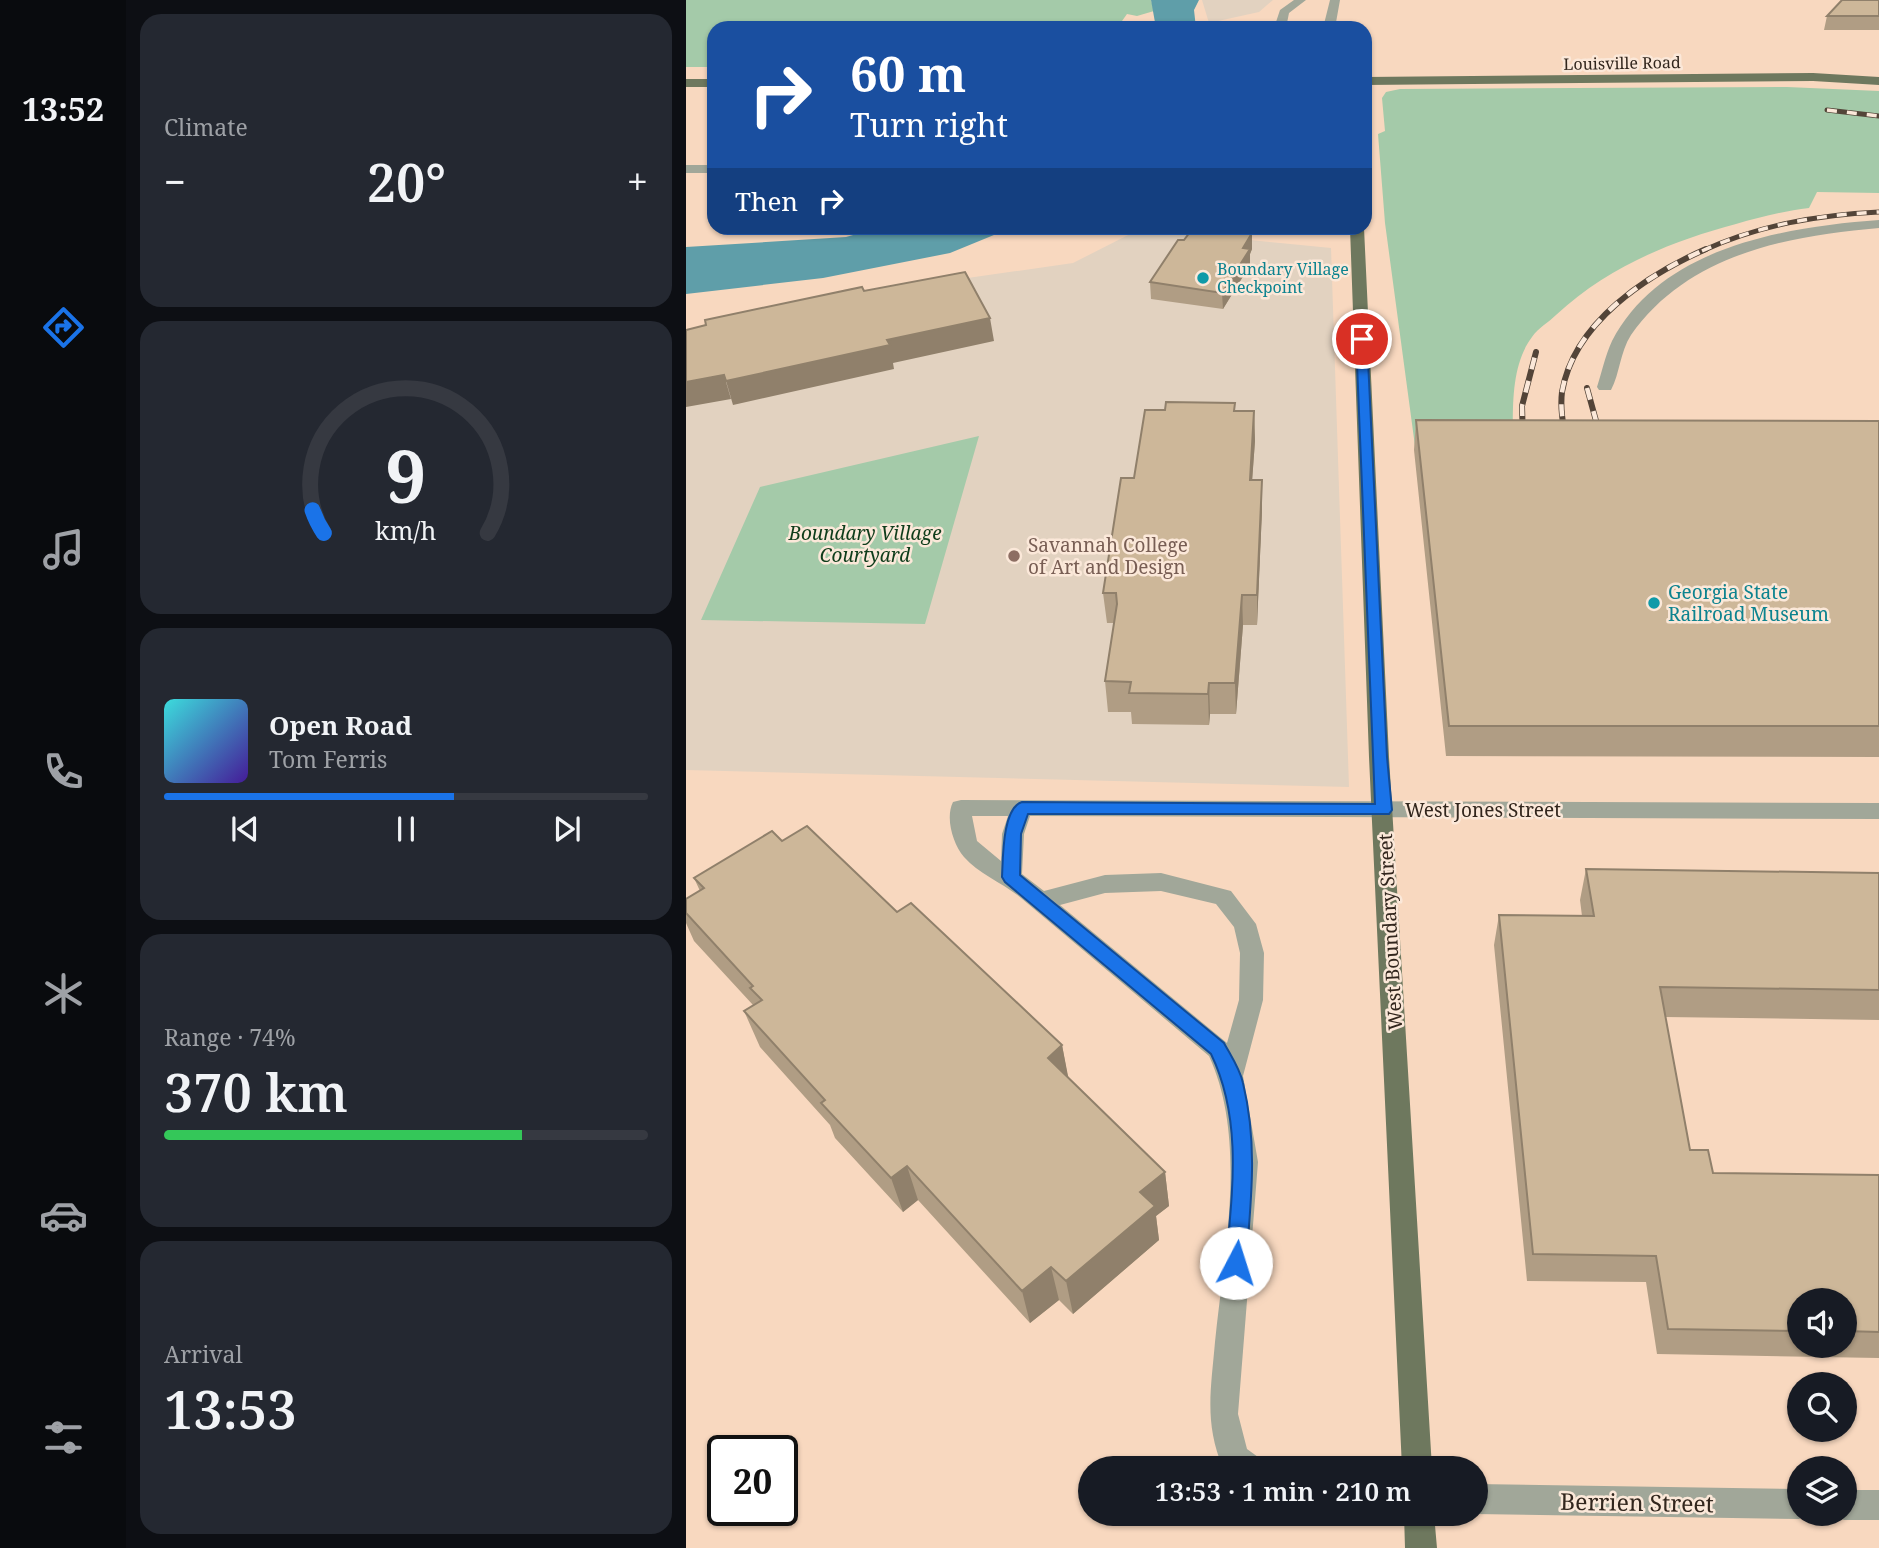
<!DOCTYPE html>
<html lang="en">
<head>
<meta charset="utf-8">
<style>
  body { margin:0; font-family:"Noto Serif",serif; background:#242831; color:#f1f3f6; height:100vh; display:flex; flex-direction:column; font-size:26px; white-space:nowrap }
  * { box-sizing:border-box; margin:0 }
  p { font-size:23px; color:#9ea1a6 }
  .icon { flex:none; width:38px; height:38px; fill:none; stroke:currentColor; stroke-width:2; stroke-linecap:round; stroke-linejoin:round }
  .map { position:relative; flex:1; overflow:hidden }
  .drawer { display:flex; flex-direction:column; gap:14px; padding:14px; background:#0d0f14; width:560px }
  .drawer>* { flex:none }
  .hud { position:absolute; left:21px; top:21px; width:665px; height:214px; border-radius:21px; box-shadow:0 2px 5px #0004; background:#1a4fa0; color:#fff; overflow:hidden }
  .tools { position:absolute; left:1101px; top:1288px; display:grid; gap:14px }
  .tools a { display:grid; place-items:center; width:70px; height:70px; border-radius:50%; background:#171b24; box-shadow:0 2px 5px #0004; font-size:35px }
  .speed { position:absolute; left:21px; top:1435px; display:flex; gap:14px; font-size:35px; font-weight:700; text-align:center }
  .speed>* { display:grid; place-content:center; width:91px; height:91px; border-radius:50%; background:#171b24; box-shadow:0 2px 5px #0004; line-height:1 }
  .speed .limit { border:4px solid #111; border-radius:10px; background:#fff; color:#111 }
  .pin { position:absolute; display:grid; place-items:center; width:60px; height:60px; color:#fff; margin:-30px; border:4px solid #fff; border-radius:50%; box-shadow:0 2px 7px #0007 }
  .me { position:absolute; width:77px; margin:-38px; rotate:5deg; stroke-linejoin:round; filter:drop-shadow(0 0 5px #0008) }
  .turn { display:flex; align-items:center; gap:24px; height:147px; padding:0 28px; font-size:32px }
  .turn .icon { width:91px; height:91px; stroke-width:2.5 }
  .turn b { display:block; font-size:49px; line-height:60px }
  .then { display:flex; align-items:center; height:66px; padding:0 28px; background:#0003; gap:14px; font-size:26px }
  .big { font-size:52px; font-weight:600; line-height:1.1 }
  .drawer .widget { flex:1; display:flex; flex-direction:column; justify-content:center; gap:10px; min-width:0; padding:0 24px; border-radius:21px; background:#242831 }
  .drawer .dial { align-items:center; gap:0 }
  .dial svg { height:182px; overflow:visible; fill:none; stroke:#363941; stroke-width:7; stroke-linecap:round; text-anchor:middle }
  .dial text { fill:#f1f3f6; stroke:none }
  .song { display:flex; align-items:center; gap:21px }
  .cover { width:84px; height:84px; border-radius:10px; background:linear-gradient(135deg,hsl(180 70% 55%),hsl(260 70% 35%)) }
  .played { height:7px; border-radius:4px; background:linear-gradient(90deg,#1a73e8 60%,#363941 60%) }
  .keys { display:flex; justify-content:space-around; direction:ltr }
  .heat { display:flex; justify-content:space-between; align-items:center; font-size:38px; direction:ltr }
  .charge { height:10px; border-radius:5px; background:linear-gradient(90deg,#34c759 74%,#363941 0) }
  .trip { position:absolute; left:392px; top:1456px; width:410px; height:70px; border-radius:35px; background:#171b24; box-shadow:0 2px 5px #0004; font-weight:600; line-height:70px; text-align:center }
  main { display:flex; flex:1; min-height:0 }
  .dock { display:flex; flex-direction:column; width:126px; justify-content:space-around; align-items:center; background:#090b0e; color:#9ea1a6 }
  .dock .icon { width:49px; height:49px }
  .dock .active { color:#1a73e8 }
  .dock b { font-size:32px; color:#f1f3f6 }
  .map>svg:first-child { display:block }
  .education { fill:#e2d2c0 }
  .green { fill:#a4caa9 }
  .water { fill:#5f9ea9 }
  .lines { fill:none; stroke-linecap:round; stroke-linejoin:round }
  .minor { fill:#a1a799; fill-rule:evenodd }
  .major { fill:#6e785e; fill-rule:evenodd }
  .rail-far1-casing { stroke:#534438; stroke-width:5 }
  .rail-casing { stroke:#534438; stroke-width:6 }
  .rail-far1 { stroke:#fbe8d9; stroke-width:3.5; stroke-dasharray:10; stroke-linecap:butt }
  .rail { stroke:#fbe8d9; stroke-width:4.5; stroke-dasharray:12; stroke-linecap:butt }
  .wall { fill:#b09d84; fill-rule:evenodd }
  .shaded-wall { fill:#90806b }
  .building { fill:#cdb799; stroke:#90806b; stroke-width:2 }
  .route { fill:#1a73e8; stroke:#114b97; stroke-width:2 }
  .culture-dot { fill:#0f9aa8; stroke:#fbe8d9; stroke-width:2.5 }
  .education-dot { fill:#8d6e63; stroke:#fbe8d9; stroke-width:2.5 }
  .labels { text-anchor:middle; dominant-baseline:central; stroke-width:5; stroke-linejoin:round; paint-order:stroke }
  .far-street-label { font-size:16px; fill:#32261d; stroke:#fbe8d9 }
  .far-culture-label { font-size:16px; fill:#0d838f; stroke:#fbe8d9; text-anchor:start }
  .park-label { font-size:19px; font-style:italic; fill:#0e3c1a; stroke:#fbe8d9 }
  .education-label { font-size:19px; fill:#785e54; stroke:#fbe8d9; text-anchor:start }
  .culture-label { font-size:19px; fill:#0d838f; stroke:#fbe8d9; text-anchor:start }
  .street-label { font-size:19px; fill:#32261d; stroke:#fbe8d9 }
  .near-street-label { font-size:23px; fill:#32261d; stroke:#fbe8d9 }
</style>
</head>
<body>
<main>
<nav class="dock">
<b>13:52</b>
<svg class="icon active" aria-label="directions" viewBox="0 0 24 24"><path d="M12 3l9 9-9 9-9-9zM9 14v-3h6M13 9l2 2-2 2"/></svg>
<svg class="icon" aria-label="music" viewBox="0 0 24 24"><path d="M9 18V5l10-2v13"/><circle cx="6" cy="18" r="3"/><circle cx="16" cy="16" r="3"/></svg>
<svg class="icon" aria-label="phone" viewBox="0 0 24 24"><path d="M5 4h4l2 5-3 2q2 4 5 5l2-3 5 2v4C11 20 4 13 5 4z"/></svg>
<svg class="icon" aria-label="climate" viewBox="0 0 24 24"><path d="M12 3v18M4 7l16 10M4 17L20 7"/></svg>
<svg class="icon" aria-label="car" viewBox="0 0 24 24"><path d="M5 17H2v-5l4-1 3-4h7l3 4 3 1v5h-3M9 17h6M6 11h13"/><circle cx="7" cy="17" r="2"/><circle cx="17" cy="17" r="2"/></svg>
<svg class="icon" aria-label="filters" viewBox="0 0 24 24"><path d="M4 7h16M4 17h16"/><circle cx="9" cy="7" r="2"/><circle cx="15" cy="17" r="2"/></svg>
</nav>
<section class="drawer">
<div class="widget"><p>Climate</p>
<div class="heat"><a>−</a><b class="big">20°</b><a>+</a></div>
</div>
<div class="widget dial"><svg viewBox="0 0 100 80">
<path d="M14 69A42 42 0 1 1 86 69"/>
<path d="M14 69A42 42 0 0 1 9 59" stroke="#1a73e8"/>
<text x="50" y="56" font-size="32" font-weight="700">9</text>
<text x="50" y="72" font-size="11">km/h</text>
</svg></div>
<div class="widget">
<div class="song"><i class="cover"></i><div><b>Open Road</b><p>Tom Ferris</p></div></div>
<div class="played"></div>
<div class="keys"><svg class="icon" aria-label="previous" viewBox="0 0 24 24"><path d="M18 5L8 12l10 7zM5 5v14"/></svg><svg class="icon" aria-label="pause" viewBox="0 0 24 24"><path d="M8 5v14M16 5v14"/></svg><svg class="icon" aria-label="next" viewBox="0 0 24 24"><path d="M6 5l10 7-10 7zM19 5v14"/></svg></div>
</div>
<div class="widget"><p>Range · 74%</p><b class="big">370 km</b><div class="charge"></div></div>
<div class="widget"><p>Arrival</p><b class="big">13:53</b></div>
</section>
<div class="map">
<svg width="1193" height="1548" viewBox="0 0 1193 1548">
  <rect width="100%" height="100%" fill="#f8d8bf"/>
  <path class="education" d="M516,0H587L573,12L523,23Z
    M454,229L645,248L663,787L0,770V341L226,286L387,263Z"/>
  <path class="green" d="M0,0H465L468,11L451,16L441,14L431,28H28V67H0Z
    M1101,87L1193,91V193L1131,192L1123,208C1098,211 1074,217 1050,224C983,242 922,267 870,315C863,322 852,328 846,337C824,366 827,411 827,446H729L699,223L692,134L699,131L696,98L700,92L714,89Z
    M293,436L239,624L15,620L74,487Z"/>
  <path class="water" d="M465,0H513L508,10L510,28H470Z
    M192,228H325L264,253L137,278L0,294V247L160,237Z"/>
  <g class="lines">
    <path class="minor" d="M608,0H620L603,13L600,28H588L594,10Z
      M644,0H654L649,28H637Z
      M0,165H28V173H0Z
      M1193,220V228C1101,236 1002,254 945,335C934,352 934,373 925,390H913L911,387C916,372 919,356 926,341C975,247 1098,227 1193,220Z
      M275,800L1193,803V819L344,816L338,834L336,874L358,891L419,875L475,873L545,891L570,924L578,953L577,1000L557,1076L572,1162L552,1414L561,1449L572,1457L576,1468H537C518,1423 525,1389 529,1342C538,1251 562,1141 523,1056C460,1003 397,950 335,898C317,883 293,874 278,857C267,844 259,818 267,802ZM286,816H322L316,834L315,861L291,841ZM475,891L530,904L548,927L554,953L553,1000L541,1043L374,905L419,893Z
      M789,1484L1113,1489V1514H1124L1113,1519L789,1514Z
      M1158,1490H1193V1520H1158L1147,1516L1146,1514H1158Z"/>
    <path class="major" d="M1127,73L1193,77V85L1127,81L679,85V77Z
      M0,79H28V87H0Z
      M664,228H678L703,757L746,1468H716L683,757Z
      M718,1514H748L751,1548H719Z"/>
    <defs>
      <path id="rail-far1" d="M1141,110L1193,116
        M1016,251C1073,225 1131,215 1193,212"/>
      <path id="rail" d="M901,388L915,439
        M837,440L836,406L850,352
        M880,440C877,424 874,408 876,392C888,322 961,275 1020,249"/>
    </defs>
    <use href="#rail-far1" class="rail-far1-casing"/>
    <use href="#rail" class="rail-casing"/>
    <use href="#rail-far1" class="rail-far1"/>
    <use href="#rail" class="rail"/>
  </g>
  <path class="wall" d="M1193,0V30H1138L1141,16Z
    M566,233V249L564,254V265L537,309L465,299L464,282L498,240Z
    M549,411H568L569,441L566,480H576V510L571,625H557L550,714H524L523,725L446,724L445,712H422L419,681L428,623H421L417,593L448,478Z
    M730,420L1193,421V757L760,756L728,450Z
    M96,841L211,912L376,1045L382,1078L479,1172L483,1206L470,1216L473,1240L387,1314L373,1300L344,1323L232,1200L217,1212L149,1138L144,1125L74,1047L58,1011L67,1005L8,941L0,923V899L14,891L8,878Z
    M900,869L1193,873V1020L979,1017L1004,1150L1027,1173L1193,1175V1358L971,1354L960,1282L841,1281L808,945L813,915L896,916L894,900ZM1113,1300H1158V1346H1113Z"/>
  <path class="shaded-wall" d="M566,233V249L564,254V265L537,309L536,293L557,248Z
    M304,318L308,341L207,363L208,369L47,405L40,381L201,340Z
    M38,375L45,399L0,407V382Z
    M568,411L569,441L564,510V480Z
    M576,480V510L571,625V595Z
    M556,595L557,625L550,714L549,683Z
    M523,683L524,714L523,725L522,694Z
    M376,1045L383,1081L362,1058Z
    M221,1166L232,1200L217,1212L205,1178Z
    M479,1172L483,1206L470,1216L473,1240L387,1314L380,1281L454,1192Z
    M365,1267L373,1300L344,1323L336,1291Z"/>
  <path class="building" d="M1156,0H1193V16H1141Z
    M507,228H522L566,233L557,248L564,249L536,293L464,282L492,240H498Z
    M279,272L304,318L201,340L204,345L40,381L38,375L0,382V330L20,325L19,320L176,287L178,291Z
    M480,402L549,403L548,411H568L564,480H576L571,595H556L549,683H523L522,694L443,693L445,682L419,681L431,604L430,593H417L435,478H448L459,410H479Z
    M730,420L1193,421V726H763Z
    M121,826L211,912L225,903L376,1045L362,1058L479,1172L454,1192L469,1206L380,1281L365,1267L336,1291L221,1166L205,1178L135,1103L139,1100L58,1011L76,1000L64,988L67,986L0,913V899L18,888L8,878L86,831L96,841Z
    M900,869L1193,873V990L974,987L1004,1150H1022L1027,1173L1193,1175V1332L1158,1331V1300H1113V1331L982,1329L970,1256L847,1254L813,915L908,916Z"/>
  <path class="route" d="M676,335L681,339L701,757L706,810L703,814H342L335,834L334,875L538,1043C545,1056 554,1069 557,1083C572,1145 565,1200 560,1263L557,1270L550,1273L543,1270L540,1263C546,1193 557,1120 525,1054L319,882L316,877C317,860 316,808 336,802L689,804L670,339Z"/>
  <g class="culture-dot">
    <circle cx="517" cy="278" r="7"/>
    <circle cx="968" cy="603" r="7"/>
  </g>
  <circle class="education-dot" cx="328" cy="556" r="7"/>
  <g class="labels">
    <g class="far-street-label">
      <text transform="translate(936 63) rotate(-1)">Louisville Road</text>
    </g>
    <g class="far-culture-label">
      <text x="531" y="269">Boundary Village<tspan x="531" dy="18">Checkpoint</tspan></text>
    </g>
    <g class="park-label">
      <text x="179" y="533">Boundary Village<tspan x="179" dy="22">Courtyard</tspan></text>
    </g>
    <g class="education-label">
      <text x="342" y="545">Savannah College<tspan x="342" dy="22">of Art and Design</tspan></text>
    </g>
    <g class="culture-label">
      <text x="982" y="592">Georgia State<tspan x="982" dy="22">Railroad Museum</tspan></text>
    </g>
    <g class="street-label">
      <text x="797" y="810">West Jones Street</text>
      <text transform="translate(704 932) rotate(-93)">West Boundary Street</text>
    </g>
    <g class="near-street-label">
      <text transform="translate(951 1502) rotate(1)">Berrien Street</text>
    </g>
  </g>
</svg>
<div class="tools">
<a><svg class="icon" aria-label="sound" viewBox="0 0 24 24"><path d="M4 9h4l5-4v14l-5-4H4zM17 9q2 3 0 6"/></svg></a>
<a><svg class="icon" aria-label="search" viewBox="0 0 24 24"><circle cx="10" cy="10" r="6"/><path d="M15 15l6 6"/></svg></a>
<a><svg class="icon" aria-label="layers" viewBox="0 0 24 24"><path d="M12 4l9 5-9 5-9-5zM3 14l9 5 9-5"/></svg></a>
</div>
<div class="speed"><div class="limit">20</div></div>
<div class="pin" style="left:676px;top:339px;background:#d93025"><svg class="icon" aria-label="arrive" viewBox="0 0 24 24"><path d="M6 21V4h12l-3 4 3 4H6"/></svg></div>
<svg class="me" style="left:550px;top:1263px" viewBox="-20 -20 40 40"><circle r="19" fill="#fff"/><path d="M0-13L10 11 0 6-10 11z" fill="#1a73e8"/></svg>
<div class="trip">13:53 · 1 min · 210 m</div>
<div class="hud">
<div class="turn"><svg class="icon" aria-label="right" viewBox="0 0 24 24"><path d="M7 20v-9h11M14 6l5 5-5 5"/></svg><div><b>60 m</b>Turn right</div></div>
<div class="then">Then<svg class="icon" aria-label="right" viewBox="0 0 24 24"><path d="M7 20v-9h11M14 6l5 5-5 5"/></svg></div>
</div>
</div>
</main>
</body>
</html>
